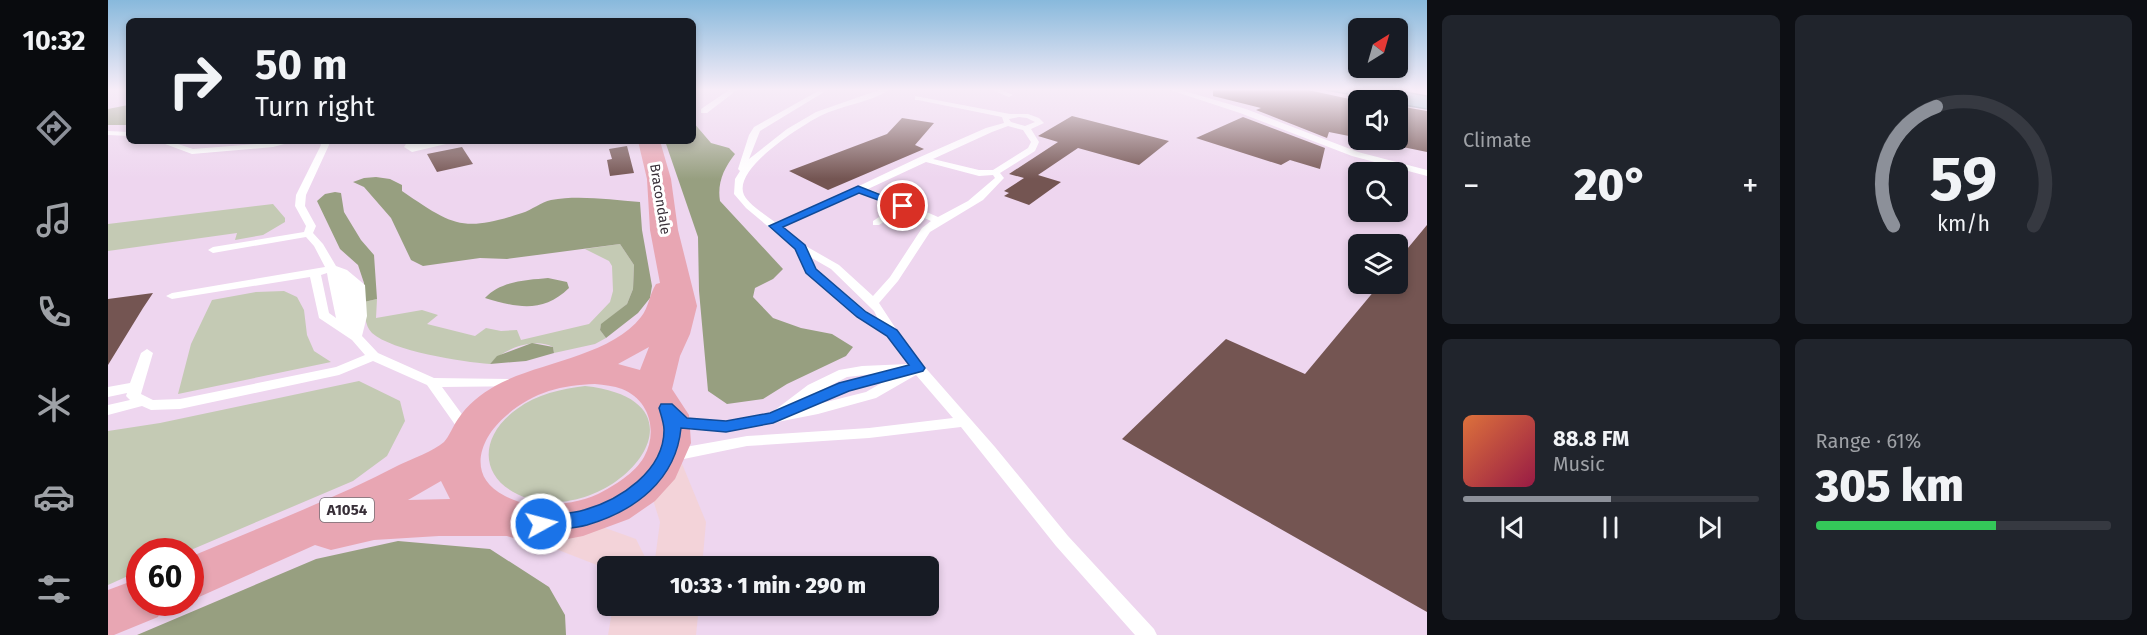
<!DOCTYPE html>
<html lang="en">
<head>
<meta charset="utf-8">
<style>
  body { margin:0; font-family:"Fira Sans",sans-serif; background:#20242c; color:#f1f3f6; height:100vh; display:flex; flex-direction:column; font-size:22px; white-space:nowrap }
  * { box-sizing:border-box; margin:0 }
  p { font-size:20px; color:#9ea1a6 }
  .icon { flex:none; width:33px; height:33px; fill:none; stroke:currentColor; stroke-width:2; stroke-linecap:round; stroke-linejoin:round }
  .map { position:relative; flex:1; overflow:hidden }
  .drawer { display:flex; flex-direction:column; gap:15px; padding:15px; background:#0d0f14; width:720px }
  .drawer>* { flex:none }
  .hud { position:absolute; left:18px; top:18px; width:570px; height:126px; border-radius:9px; box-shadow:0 3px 9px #0003; background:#171b24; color:#f1f3f6; overflow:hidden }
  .needle { width:39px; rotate:37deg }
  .fabs { position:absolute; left:1240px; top:18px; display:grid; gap:12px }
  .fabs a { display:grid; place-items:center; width:60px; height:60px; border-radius:9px; background:#171b24; box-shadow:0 3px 9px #0003; font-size:30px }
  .speed { position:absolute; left:18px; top:538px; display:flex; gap:12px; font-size:30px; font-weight:700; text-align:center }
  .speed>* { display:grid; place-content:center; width:78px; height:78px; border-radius:50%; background:#171b24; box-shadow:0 3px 9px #0003; line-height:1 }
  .speed .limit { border:9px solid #d22; background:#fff; color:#111 }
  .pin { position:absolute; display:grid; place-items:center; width:51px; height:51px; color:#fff; margin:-26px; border:3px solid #fff; border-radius:50%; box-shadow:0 2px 6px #0007 }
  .me { position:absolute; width:66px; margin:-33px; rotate:83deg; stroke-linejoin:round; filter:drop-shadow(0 0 4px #0008) }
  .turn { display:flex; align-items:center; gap:21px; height:126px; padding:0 30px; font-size:27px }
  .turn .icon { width:78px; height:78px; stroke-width:2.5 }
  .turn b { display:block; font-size:42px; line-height:51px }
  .big { font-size:45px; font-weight:800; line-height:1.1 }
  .drawer .card { flex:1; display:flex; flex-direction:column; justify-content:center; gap:9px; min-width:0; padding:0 21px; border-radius:9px; background:#20242c }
  .drawer .dial { align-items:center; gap:0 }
  .dial svg { height:156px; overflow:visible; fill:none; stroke:#363941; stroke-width:7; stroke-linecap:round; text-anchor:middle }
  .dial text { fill:#f1f3f6; stroke:none }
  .song { display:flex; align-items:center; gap:18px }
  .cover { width:72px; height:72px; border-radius:9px; background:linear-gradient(135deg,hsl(20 70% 55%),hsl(340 70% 35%)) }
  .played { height:6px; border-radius:3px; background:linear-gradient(90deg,#8c9099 50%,#363941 50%) }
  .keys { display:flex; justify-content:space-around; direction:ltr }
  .heat { display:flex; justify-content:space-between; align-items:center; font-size:33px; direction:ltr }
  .charge { height:9px; border-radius:4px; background:linear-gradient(90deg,#34c759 61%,#363941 0) }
  .drawer .tiles { flex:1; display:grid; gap:15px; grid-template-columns:repeat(2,1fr) }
  .trip { position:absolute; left:489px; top:556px; width:342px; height:60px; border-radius:9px; background:#171b24; box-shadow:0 3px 9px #0003; font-weight:800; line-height:60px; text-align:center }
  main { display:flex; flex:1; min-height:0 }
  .tabs { display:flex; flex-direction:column; width:108px; justify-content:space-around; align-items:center; background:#090b0e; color:#9ea1a6 }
  .tabs .icon { width:42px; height:42px }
  .tabs .active { color:#8c9099 }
  .tabs b { font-size:27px; color:#f1f3f6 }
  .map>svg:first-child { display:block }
  .green { fill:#c4cab4 }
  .forest { fill:#979f80 }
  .water { fill:#98c1cb; stroke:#7b959f; stroke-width:1.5 }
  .building { fill:#745552 }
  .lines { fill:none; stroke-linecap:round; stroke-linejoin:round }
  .lane { fill:#fff; fill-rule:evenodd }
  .street { fill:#fff; fill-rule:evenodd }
  .secondary { fill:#f3d3d9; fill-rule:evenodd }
  .primary { fill:#e8a6b3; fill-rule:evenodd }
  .route { fill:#1a73e8; stroke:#114b97; stroke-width:1.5 }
  .labels { text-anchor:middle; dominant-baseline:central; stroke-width:6; stroke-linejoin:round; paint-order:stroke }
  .far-street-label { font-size:14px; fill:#382f38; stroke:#fff }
  .shield { fill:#fff; stroke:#746d74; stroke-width:1.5 }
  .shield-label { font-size:15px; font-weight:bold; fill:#382f38 }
</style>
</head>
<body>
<main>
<nav class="tabs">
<b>10:32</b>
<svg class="icon active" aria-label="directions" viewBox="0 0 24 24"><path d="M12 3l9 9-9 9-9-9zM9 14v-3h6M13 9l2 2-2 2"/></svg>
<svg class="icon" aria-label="music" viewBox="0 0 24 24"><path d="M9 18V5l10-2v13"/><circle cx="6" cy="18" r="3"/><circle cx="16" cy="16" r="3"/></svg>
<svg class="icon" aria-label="phone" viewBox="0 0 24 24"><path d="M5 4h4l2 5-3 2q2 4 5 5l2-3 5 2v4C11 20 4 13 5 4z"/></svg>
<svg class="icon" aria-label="climate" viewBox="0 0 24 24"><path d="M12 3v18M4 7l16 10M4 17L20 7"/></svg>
<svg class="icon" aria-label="car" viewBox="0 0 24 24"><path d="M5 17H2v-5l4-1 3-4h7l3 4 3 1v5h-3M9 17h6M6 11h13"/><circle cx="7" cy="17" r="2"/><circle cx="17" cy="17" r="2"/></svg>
<svg class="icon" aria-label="filters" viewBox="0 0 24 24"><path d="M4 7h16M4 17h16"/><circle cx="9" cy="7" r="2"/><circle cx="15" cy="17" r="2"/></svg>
</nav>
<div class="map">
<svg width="1319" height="635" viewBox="0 0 1319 635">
  <rect width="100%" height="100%" fill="#eed6ef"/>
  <path class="green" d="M165,204L177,218V222L155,235L127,240L129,233L0,251V224Z
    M512,244L526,265L525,289L519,304L493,325L492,330L498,338L487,344L446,353L445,347C426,337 395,349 382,364C354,362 284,351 264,333C256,325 257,312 256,302L269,299L268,318L314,310L330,315L319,324L367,336L378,328L393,331L409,330L413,340L481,324L502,302L505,291L504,266L501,261L477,249Z
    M176,291L189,297L196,310L199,335L206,351L223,362L70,394L83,344L104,300L148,292Z
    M251,381L292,401L297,421L279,456L245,481L78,552H32L31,571L0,585V431L52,423Z
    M477,386C612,401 508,523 422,499C372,484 367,439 409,409C429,394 453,389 477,386Z"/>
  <path class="forest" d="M21,93V125H0V109L20,105Z
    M585,122L603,143L621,148L627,154C616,168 609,183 612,201L675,269L665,279L647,288L645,297L665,318L693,328L724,334L745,347L738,356L679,384L655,399L619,404L600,391L591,291L590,237L557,141H585Z
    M268,177L282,179L294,185V191C344,225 354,233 414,213C424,210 433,202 443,200C472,195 503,200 532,202L534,230L544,286L542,298L530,313L498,338L492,330L493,324L519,304L525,289L526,265L512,244L399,259L372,258L315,266L303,260L283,218L256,187L245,182L256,178Z
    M227,192L233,193L236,212L253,240L266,255L269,299L256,302V283L250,265L232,249L209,201L217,194Z
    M440,278L459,282L461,288C435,313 410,308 377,298C392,281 419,280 440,278Z
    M424,343L445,347L446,353L418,361L382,364L389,356Z
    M290,541L382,549L441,587L457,615L458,635H29L208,559Z"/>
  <path class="water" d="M1218,90H1287L1319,96V109L1290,104V100H1273Z"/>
  <path class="building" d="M1105,90H1200L1251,101V138L1221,132L1219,138L1148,110L1153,108L1105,96Z
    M1290,106L1319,111V152L1290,146Z
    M964,116L1061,141L1031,165L970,148L930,175L953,182L921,205L896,196L901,193L896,191L916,178L901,174L950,142L930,136Z
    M1135,117L1217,148L1212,169L1182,160L1173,165L1088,138Z
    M794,118L826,123L807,145L816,149L720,190L681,171L779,134Z
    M519,146L526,173L502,176L499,160L504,159L501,149Z
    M354,147L365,164L329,172L319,154Z
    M1319,225V612L1014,439L1118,339L1197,374L1272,284H1290V260Z
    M45,293L35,308L0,365V299Z"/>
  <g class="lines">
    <path class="lane" d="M621,90H629L599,113H593V109Z
      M712,90L716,92L652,131L641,159L679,129L708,112L771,90H781C761,103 734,105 712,116C693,126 624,169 636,195C642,206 658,215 667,222L698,211L812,157L878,128L896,123L894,117L810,100H807V96L902,114H920L931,118L936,123L923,129L931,142L927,151L892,173L896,178L875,200L822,232L790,281L771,303L790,332L815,365L887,447L960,536L1046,629L1049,635H1027L948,546L853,427L761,438L639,446L566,461L561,459L558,455L561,451L566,449L639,436L761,428L845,418L808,375L768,398L710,414L618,432L575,428L570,427L561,417L563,413L568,412L579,418L618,422L663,413L700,385L731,370L754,366L800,364L780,336L750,317L699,273L687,249L638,208L626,194L627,179L632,171L630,169L641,135L646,127ZM911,117L919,118L927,122L917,126L903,122L901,119ZM900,126L915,130L923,142L920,148L885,170H871L825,159L884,132ZM818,162L871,176L885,175L887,178L860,201L830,217L798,203L760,189ZM752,193L788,206L765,221V225H771L796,209L823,221L814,228L782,277L765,296L731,265L696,245L673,227ZM702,257L723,269L766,311L770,319L758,311L708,269ZM774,373L731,384L706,394L739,377ZM777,381L758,392L706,405L740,390Z
      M884,90H894L905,95L901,97Z
      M1062,90H1073L1138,109L1250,152L1319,170V176L1244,156L1132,113Z
      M0,131L21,132V136L0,135Z
      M49,141H61L85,149L188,141L165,147L84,154Z
      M212,141H220L221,145L198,195L197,206L208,226L205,233L215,244L228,266L239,270L257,285L259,316L254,336L270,353L326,378L407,379L412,380L414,383L412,386L334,387L367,432L365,436L360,437L355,436L319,385L265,361L231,375L72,409L43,410L34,406L0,415V405L22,400L18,396L19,393L0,397V387L22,383L33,353L39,349L45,353L33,394L45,400L72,399L228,367L257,355L244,340L211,318L202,277L64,299L58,296L64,293L217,267L206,246L198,237L105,253L100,250L105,247L196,232L198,226L187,206L188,195L213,145ZM219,273L220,279L228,318L221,313L213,275Z"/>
    <path class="street" d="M309,141H340L338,144L304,152L296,147L298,144Z"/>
    <path class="secondary" d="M555,449L570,454L598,522L594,567H546L552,522L534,465L540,454Z
      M433,505L528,539L542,567H500V579L494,567L417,537L410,524L417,511Z
      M505,606H591L588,635H500Z"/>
    <path class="primary" d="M530,141H552L563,179L570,230L589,306L582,334L572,356L564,389L581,415L583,443L567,479L547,501L521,519L475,536L444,542L414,541L399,536H331L266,540L223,550L207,545L82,601V557C152,527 224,500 291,465C303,459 326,451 336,442C341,437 345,426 350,419C359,405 373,394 387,386C429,362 502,357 533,317C541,307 541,295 548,284L552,283L542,230L539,179ZM541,347L532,370L510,364ZM487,384C496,385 506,386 514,389C542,400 550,432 536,457C527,473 506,486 490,494C469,504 445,505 423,504C413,503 405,500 397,496C358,477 371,438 399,415C425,392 454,385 487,384ZM333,481L342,499L300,500Z
      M32,578V603H56L50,617L6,635H0V590Z"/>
  </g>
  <linearGradient id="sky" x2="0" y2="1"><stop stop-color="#88b9dc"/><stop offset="0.5" stop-color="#f7edf8"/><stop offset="1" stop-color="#f7edf8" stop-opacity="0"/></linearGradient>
  <rect width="1319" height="179" fill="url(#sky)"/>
  <path class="route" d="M750,186L801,206L795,209L792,208L751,193L675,227L697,245L708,269L758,312L789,330L817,368L815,371L741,391L665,423L618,432L573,428C568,480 527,511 479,525C464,529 448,529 433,532L426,529L423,524L426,518C442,513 460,515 476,510C512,500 556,471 556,430C556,423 553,415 551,408L553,404H564L579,418L618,421L662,413L731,383L801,365L779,336L749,317L698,273L687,249L661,226Z"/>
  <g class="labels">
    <g class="far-street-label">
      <text transform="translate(552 199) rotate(81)">Bracondale</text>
    </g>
    <rect class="shield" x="212" y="498" width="54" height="24" rx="4.5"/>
    <g class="shield-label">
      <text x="239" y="510">A1054</text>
    </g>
  </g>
</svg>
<div class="fabs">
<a><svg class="needle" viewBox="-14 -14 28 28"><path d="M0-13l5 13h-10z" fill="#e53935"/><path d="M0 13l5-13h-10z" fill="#9ea1a6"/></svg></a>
<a><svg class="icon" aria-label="sound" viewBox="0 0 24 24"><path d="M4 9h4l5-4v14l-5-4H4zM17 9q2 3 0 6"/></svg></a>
<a><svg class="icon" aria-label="search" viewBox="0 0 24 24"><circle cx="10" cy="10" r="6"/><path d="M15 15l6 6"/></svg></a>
<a><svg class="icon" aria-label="layers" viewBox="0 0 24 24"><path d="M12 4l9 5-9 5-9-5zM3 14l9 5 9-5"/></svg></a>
</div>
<div class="speed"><div class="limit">60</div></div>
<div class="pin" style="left:795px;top:206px;background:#d93025"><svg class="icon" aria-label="arrive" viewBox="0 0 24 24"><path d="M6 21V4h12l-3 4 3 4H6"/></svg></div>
<svg class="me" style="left:433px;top:524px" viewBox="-20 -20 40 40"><circle r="17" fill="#1a73e8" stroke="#fff" stroke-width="3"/><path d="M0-11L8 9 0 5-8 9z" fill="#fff"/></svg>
<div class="trip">10:33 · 1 min · 290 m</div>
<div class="hud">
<div class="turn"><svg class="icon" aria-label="right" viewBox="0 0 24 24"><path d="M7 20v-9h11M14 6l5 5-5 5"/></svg><div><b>50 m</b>Turn right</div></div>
</div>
</div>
<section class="drawer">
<div class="tiles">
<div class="card"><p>Climate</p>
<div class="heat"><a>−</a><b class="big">20°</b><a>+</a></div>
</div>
<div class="card dial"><svg viewBox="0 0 100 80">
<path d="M14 69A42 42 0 1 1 86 69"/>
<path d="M14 69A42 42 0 0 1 36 8" stroke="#8c9099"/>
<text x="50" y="56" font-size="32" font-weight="700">59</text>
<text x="50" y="72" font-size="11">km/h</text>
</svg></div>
<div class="card">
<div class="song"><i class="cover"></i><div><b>88.8 FM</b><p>Music</p></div></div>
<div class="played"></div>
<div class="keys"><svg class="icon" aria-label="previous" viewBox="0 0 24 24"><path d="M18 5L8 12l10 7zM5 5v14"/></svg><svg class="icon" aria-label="pause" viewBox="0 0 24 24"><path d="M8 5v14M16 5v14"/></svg><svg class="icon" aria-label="next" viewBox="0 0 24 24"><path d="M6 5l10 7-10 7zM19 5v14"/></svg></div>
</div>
<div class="card"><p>Range · 61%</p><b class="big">305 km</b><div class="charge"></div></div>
</div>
</section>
</main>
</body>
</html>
